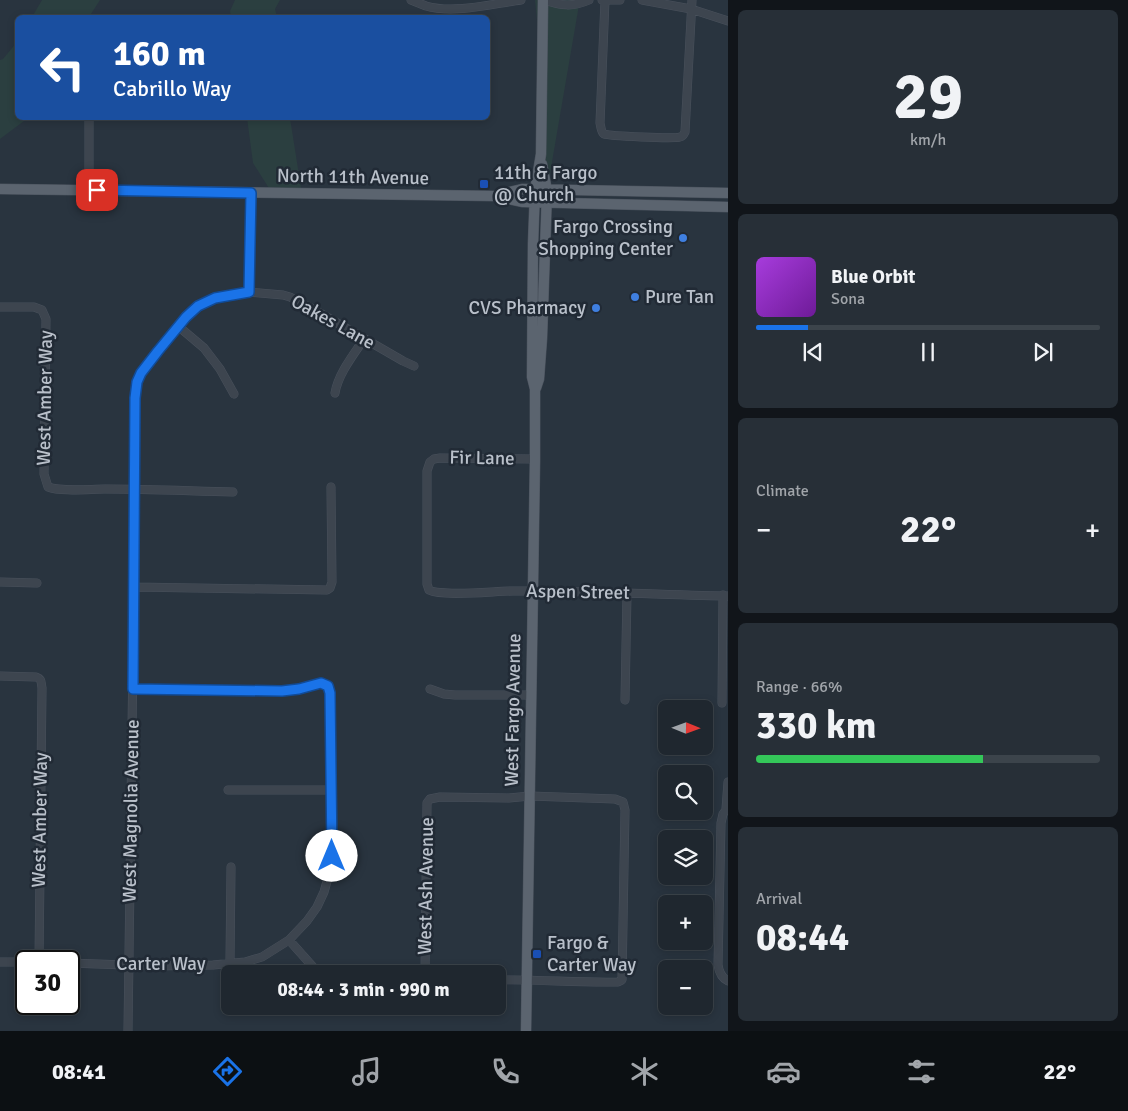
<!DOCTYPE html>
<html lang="en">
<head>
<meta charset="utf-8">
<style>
  body { margin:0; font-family:Signika,sans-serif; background:#272f37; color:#f1f3f6; height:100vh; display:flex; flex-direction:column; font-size:19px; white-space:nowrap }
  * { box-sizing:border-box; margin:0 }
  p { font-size:16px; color:#a1a5aa }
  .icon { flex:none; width:28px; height:28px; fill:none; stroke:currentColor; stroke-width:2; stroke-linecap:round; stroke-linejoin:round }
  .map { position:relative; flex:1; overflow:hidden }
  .drawer { display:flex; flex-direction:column; gap:10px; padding:10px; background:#11151a; width:400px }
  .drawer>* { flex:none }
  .banner { position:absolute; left:15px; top:15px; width:475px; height:105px; border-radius:8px; box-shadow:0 2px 8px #0003,0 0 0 1px #3c444b; background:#1a4fa0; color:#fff; overflow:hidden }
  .needle { width:32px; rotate:91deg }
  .controls { position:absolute; left:658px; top:700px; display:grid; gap:10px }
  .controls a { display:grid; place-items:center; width:55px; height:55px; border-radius:8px; background:#1f272f; box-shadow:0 2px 8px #0003,0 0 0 1px #3c444b; font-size:25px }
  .speed { position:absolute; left:15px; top:950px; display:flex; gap:10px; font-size:25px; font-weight:700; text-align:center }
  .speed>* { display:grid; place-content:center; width:65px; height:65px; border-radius:50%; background:#1f272f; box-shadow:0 2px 8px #0003,0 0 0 1px #3c444b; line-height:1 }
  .speed .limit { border:2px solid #111; border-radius:8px; background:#fff; color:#111 }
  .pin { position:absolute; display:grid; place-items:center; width:42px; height:42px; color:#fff; margin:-21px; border-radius:10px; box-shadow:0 2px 8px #0006 }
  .me { position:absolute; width:55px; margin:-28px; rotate:0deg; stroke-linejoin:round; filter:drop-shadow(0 0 4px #0008) }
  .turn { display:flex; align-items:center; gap:18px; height:105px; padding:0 15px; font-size:22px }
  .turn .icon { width:65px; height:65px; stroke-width:2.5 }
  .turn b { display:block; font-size:35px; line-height:42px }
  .big { font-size:38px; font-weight:700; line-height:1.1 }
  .drawer .widget { flex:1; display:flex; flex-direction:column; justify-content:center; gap:8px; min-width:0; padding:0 18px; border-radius:8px; background:#272f37 }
  .drawer .dial { align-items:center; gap:0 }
  .dial b { font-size:65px; line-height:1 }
  .song { display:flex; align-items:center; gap:15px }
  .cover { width:60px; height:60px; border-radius:8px; background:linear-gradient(135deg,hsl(280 70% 55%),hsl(280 70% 35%)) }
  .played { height:5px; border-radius:2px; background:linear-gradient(90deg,#1a73e8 15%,#3c444b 15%) }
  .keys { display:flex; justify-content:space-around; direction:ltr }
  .heat { display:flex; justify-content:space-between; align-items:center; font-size:28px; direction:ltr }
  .charge { height:8px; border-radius:4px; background:linear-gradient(90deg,#34c759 66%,#3c444b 0) }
  .trip { position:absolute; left:221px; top:965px; width:285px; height:50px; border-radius:8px; background:#1f272f; box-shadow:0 2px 8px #0003,0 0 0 1px #3c444b; font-weight:700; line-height:50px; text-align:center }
  .dock { display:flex; height:80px; justify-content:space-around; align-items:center; background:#0c1013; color:#a1a5aa }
  .dock .icon { width:35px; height:35px }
  .dock .on { color:#1a73e8 }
  .dock b { font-size:22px; color:#f1f3f6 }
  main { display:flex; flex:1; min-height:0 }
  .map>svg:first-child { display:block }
  .green { fill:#2b3f40 }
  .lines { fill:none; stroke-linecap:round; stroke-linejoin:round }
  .minor-casing { stroke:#49515c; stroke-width:9 }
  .major-casing { stroke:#49515c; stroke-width:11 }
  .minor { stroke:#3d454f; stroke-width:8 }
  .major { stroke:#5b646f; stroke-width:10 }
  .route-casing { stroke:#114b97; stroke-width:12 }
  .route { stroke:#1a73e8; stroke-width:9 }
  .transit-dot { fill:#1a4fb4; stroke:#212a35; stroke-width:2 }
  .shop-dot { fill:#3f7fe0; stroke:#212a35; stroke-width:2 }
  .labels { text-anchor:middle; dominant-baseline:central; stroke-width:5; stroke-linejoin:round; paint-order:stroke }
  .poi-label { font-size:19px; fill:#b9c0ca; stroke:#212a35; text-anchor:start }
  .street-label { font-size:19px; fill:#b9c0ca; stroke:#212a35 }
</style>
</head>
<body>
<main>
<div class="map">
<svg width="728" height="1031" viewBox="0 0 728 1031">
  <rect width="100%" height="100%" fill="#29343f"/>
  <path class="green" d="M42,0H100L89,17H32Z
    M235,0H280L275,9L277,17H231L230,11Z
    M535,0H589L579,5L547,191V203L535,202L540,49Z
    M17,42L18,118H28L0,139V60L3,59Z
    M247,118H290L302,194L272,193L253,163Z"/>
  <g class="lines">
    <defs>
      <path id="minor" d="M411,0C416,2 421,4 426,6C454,14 492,4 521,0
        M545,0C561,6 573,7 589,0
        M602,0H620
        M605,0L600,123C601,127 601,132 604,134C610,136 673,139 680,137C684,136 683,135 685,132L692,0
        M642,0L691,9L728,21
        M89,118V191
        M249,292L251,193
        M0,307H34L42,310L46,319L44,474L48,487C61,492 90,489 105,489C148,489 190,491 233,492
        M178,326L204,348L220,369L234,394
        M335,393C338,374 354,354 364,339
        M535,459L440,458L434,459L430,462L427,471V584L429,590C443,597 495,591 513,591C585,590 656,595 728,596
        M0,582L37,583
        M134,587L327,590L330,588L332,582L331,487
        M0,676L36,677C42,679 41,682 42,688L39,961
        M430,689L444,694L455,695H531
        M625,700L627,593
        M722,703L723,595
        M228,790H332
        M728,807L723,814L721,823L718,965C719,972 722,978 728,981
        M726,809L728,782
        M289,940L314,968L323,974
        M0,962H26
        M69,963L154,966L213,965L245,962L262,957L289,940L307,921L317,907L324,892L331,867L332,856V790L330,693L328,686C318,681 309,686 299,689C294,690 288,690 283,691L133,689
        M230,963L231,867
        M425,974L427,803L430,799L440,797L509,798L530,796L615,799L623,802L625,810L622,980L618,982C577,983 538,979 498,980
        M128,1031L133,656L135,398L137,382L141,373L178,326L198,306L215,298L223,296L249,292L283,295L290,297L313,309L403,361L414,366"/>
      <path id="major" d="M0,189L495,196L523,202L728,207
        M497,195L522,189L728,193
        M536,388L539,379L542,338L547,191L542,164
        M526,1031L535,459V389L532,377L533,244L535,190L541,154L543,0"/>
    </defs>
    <use href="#minor" class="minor-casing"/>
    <use href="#major" class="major-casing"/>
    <use href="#minor" class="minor"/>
    <use href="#major" class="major"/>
  </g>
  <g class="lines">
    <defs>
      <path id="route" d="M97,190L251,193L249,292L215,298L198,306L186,317L158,351L141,373L137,382L135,398L133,689L282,691L299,689L321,683L328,686L330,693L332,856"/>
    </defs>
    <use href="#route" class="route-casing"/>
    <use href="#route" class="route"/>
  </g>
  <g class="transit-dot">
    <rect x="479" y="179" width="10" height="10" rx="2.5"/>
    <rect x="532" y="949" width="10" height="10" rx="2.5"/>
  </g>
  <g class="shop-dot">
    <circle cx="683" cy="238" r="5"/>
    <circle cx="635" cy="297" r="5"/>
    <circle cx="596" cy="308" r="5"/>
  </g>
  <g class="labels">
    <g class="poi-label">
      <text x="494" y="173">11th &amp; Fargo<tspan x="494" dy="22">@ Church</tspan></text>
      <text x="673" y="227" text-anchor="end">Fargo Crossing<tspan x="673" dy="22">Shopping Center</tspan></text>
      <text x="645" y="297">Pure Tan</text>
      <text x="586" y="308" text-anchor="end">CVS Pharmacy</text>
      <text x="547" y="943">Fargo &amp;<tspan x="547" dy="22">Carter Way</tspan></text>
    </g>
    <g class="street-label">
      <text transform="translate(353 177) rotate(1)">North 11th Avenue</text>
      <text transform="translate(333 322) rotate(29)">Oakes Lane</text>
      <text transform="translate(45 398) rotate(-89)">West Amber Way</text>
      <text transform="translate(482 458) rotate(1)">Fir Lane</text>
      <text transform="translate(578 592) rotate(1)">Aspen Street</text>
      <text transform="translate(513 710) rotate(-89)">West Fargo Avenue</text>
      <text transform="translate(131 811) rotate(-89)">West Magnolia Avenue</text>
      <text transform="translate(40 820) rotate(-89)">West Amber Way</text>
      <text transform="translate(426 886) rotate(-89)">West Ash Avenue</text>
      <text x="161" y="964">Carter Way</text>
    </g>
  </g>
</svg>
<div class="controls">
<a><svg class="needle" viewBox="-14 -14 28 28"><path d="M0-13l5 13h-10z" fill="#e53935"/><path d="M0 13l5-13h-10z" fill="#a1a5aa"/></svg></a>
<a><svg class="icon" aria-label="search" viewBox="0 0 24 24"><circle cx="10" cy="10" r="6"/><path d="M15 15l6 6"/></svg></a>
<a><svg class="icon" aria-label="layers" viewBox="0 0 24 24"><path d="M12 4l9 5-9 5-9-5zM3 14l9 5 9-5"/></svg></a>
<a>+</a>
<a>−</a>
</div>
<div class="speed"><div class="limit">30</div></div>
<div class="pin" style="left:97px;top:190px;background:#d93025"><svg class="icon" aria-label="arrive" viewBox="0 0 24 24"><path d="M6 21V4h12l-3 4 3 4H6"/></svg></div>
<svg class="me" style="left:332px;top:856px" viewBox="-20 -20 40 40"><circle r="19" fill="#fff"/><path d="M0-13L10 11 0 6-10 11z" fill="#1a73e8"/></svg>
<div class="trip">08:44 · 3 min · 990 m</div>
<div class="banner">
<div class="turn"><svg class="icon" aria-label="left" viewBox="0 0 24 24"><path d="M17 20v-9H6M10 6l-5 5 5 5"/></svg><div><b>160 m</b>Cabrillo Way</div></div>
</div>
</div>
<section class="drawer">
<div class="widget dial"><b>29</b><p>km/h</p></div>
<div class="widget">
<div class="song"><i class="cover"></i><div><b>Blue Orbit</b><p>Sona</p></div></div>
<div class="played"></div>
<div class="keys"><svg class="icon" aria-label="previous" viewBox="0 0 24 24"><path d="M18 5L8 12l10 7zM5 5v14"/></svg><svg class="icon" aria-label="pause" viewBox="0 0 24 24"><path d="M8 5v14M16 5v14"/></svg><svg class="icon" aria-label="next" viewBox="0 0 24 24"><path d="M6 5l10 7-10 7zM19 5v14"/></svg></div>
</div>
<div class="widget"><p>Climate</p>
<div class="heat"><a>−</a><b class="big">22°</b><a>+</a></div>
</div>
<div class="widget"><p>Range · 66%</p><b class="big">330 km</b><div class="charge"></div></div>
<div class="widget"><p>Arrival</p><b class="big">08:44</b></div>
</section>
</main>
<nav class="dock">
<b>08:41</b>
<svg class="icon on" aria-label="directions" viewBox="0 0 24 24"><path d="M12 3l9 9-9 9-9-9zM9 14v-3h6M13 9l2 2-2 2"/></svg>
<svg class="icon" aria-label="music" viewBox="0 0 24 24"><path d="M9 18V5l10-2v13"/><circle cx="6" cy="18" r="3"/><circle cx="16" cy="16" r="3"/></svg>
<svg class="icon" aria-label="phone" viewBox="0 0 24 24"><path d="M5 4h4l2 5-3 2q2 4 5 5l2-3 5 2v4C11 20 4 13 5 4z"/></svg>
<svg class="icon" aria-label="climate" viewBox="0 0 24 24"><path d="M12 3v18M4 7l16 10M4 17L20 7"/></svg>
<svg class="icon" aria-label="car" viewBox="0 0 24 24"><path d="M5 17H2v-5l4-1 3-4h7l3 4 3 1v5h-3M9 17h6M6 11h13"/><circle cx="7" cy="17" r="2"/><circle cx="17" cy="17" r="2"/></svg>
<svg class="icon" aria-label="filters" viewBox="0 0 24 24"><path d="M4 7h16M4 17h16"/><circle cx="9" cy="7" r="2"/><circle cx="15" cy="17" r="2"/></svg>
<b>22°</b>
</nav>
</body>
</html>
